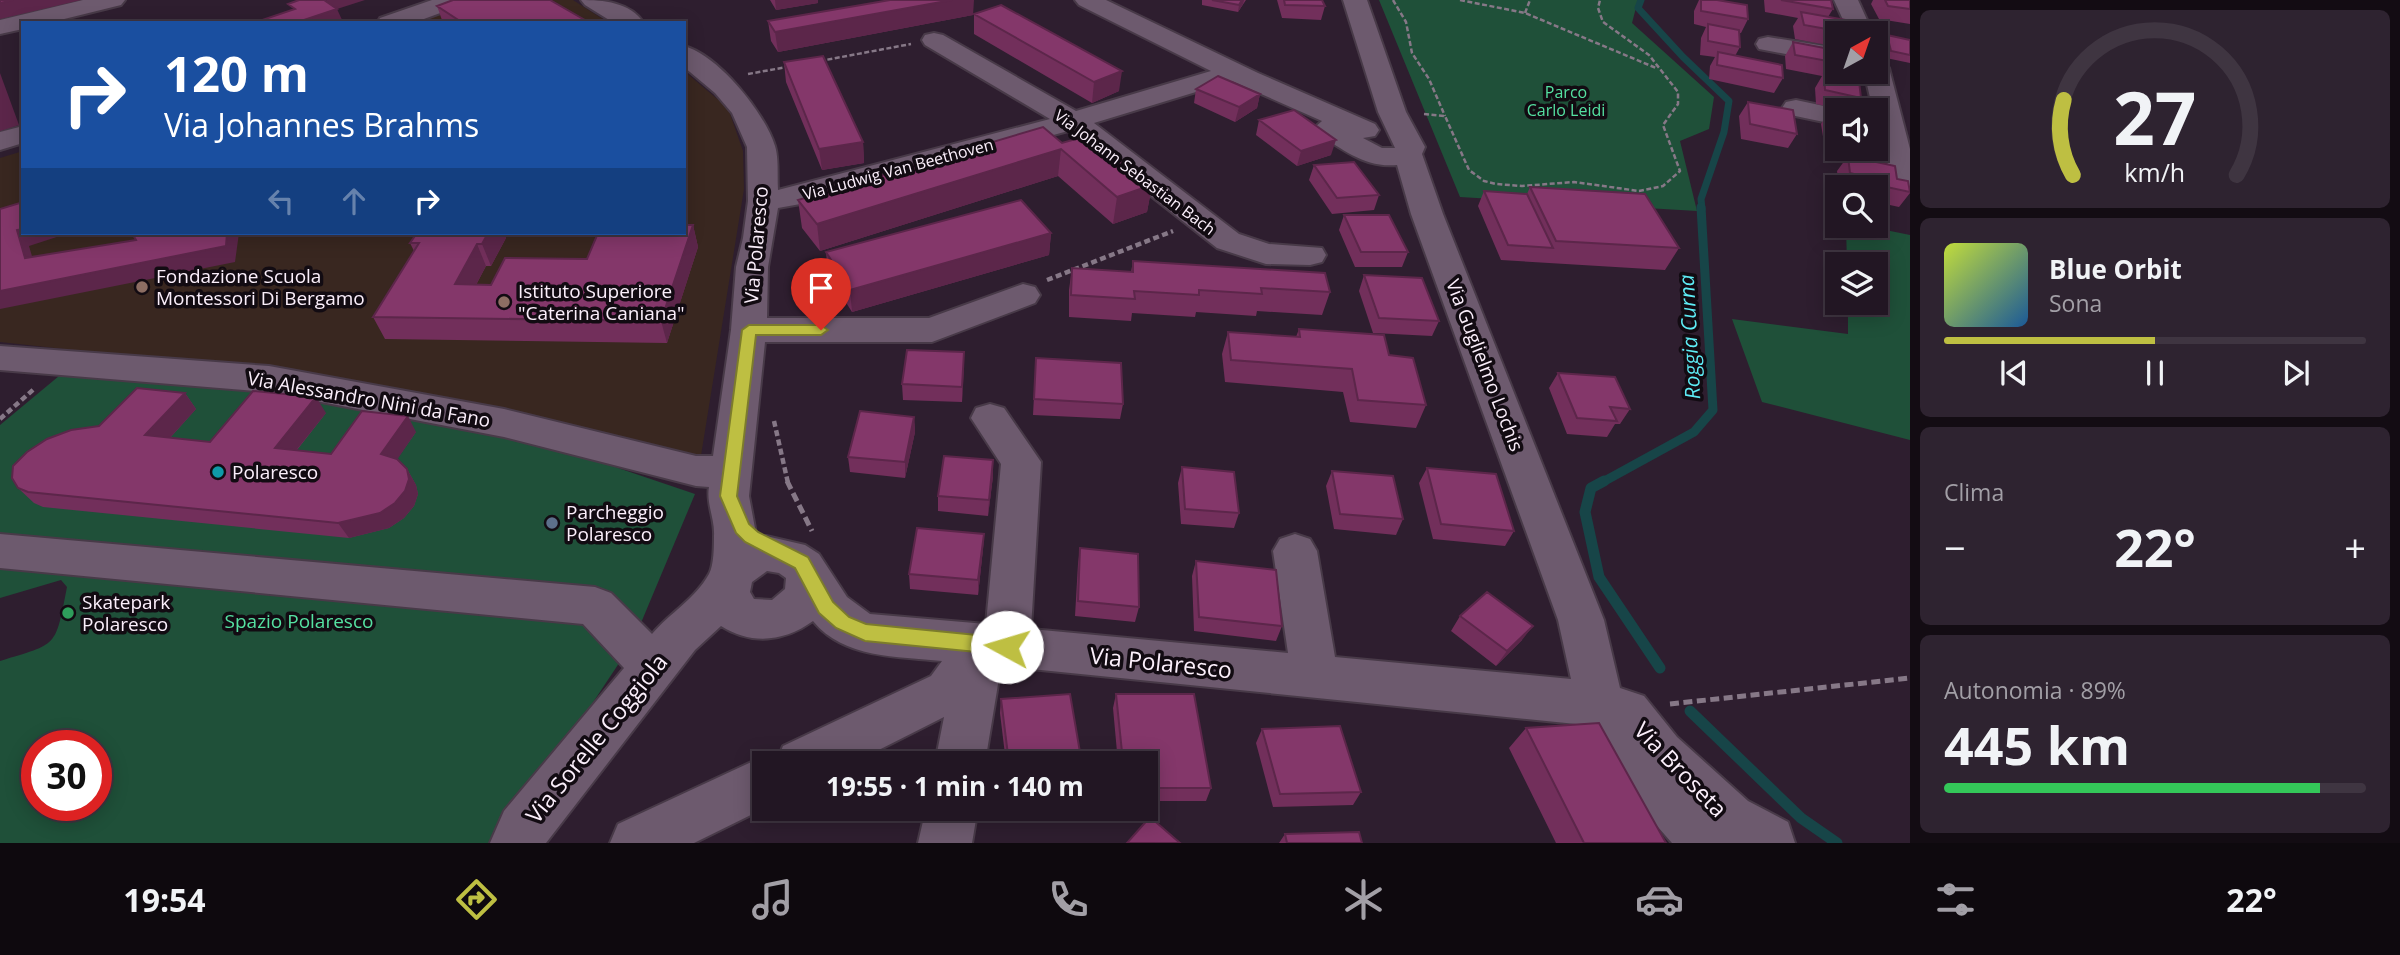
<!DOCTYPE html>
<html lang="it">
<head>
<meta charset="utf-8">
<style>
  body { margin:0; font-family:"Open Sans",sans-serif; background:#2e2330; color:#f1f3f6; height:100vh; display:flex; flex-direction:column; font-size:26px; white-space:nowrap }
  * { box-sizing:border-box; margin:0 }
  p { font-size:23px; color:#a29fa6 }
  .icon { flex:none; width:38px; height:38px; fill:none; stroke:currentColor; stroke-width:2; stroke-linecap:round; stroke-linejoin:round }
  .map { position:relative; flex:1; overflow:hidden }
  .details { display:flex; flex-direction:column; gap:10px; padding:10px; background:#130c13; width:490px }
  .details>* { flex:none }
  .top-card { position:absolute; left:21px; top:21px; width:665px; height:214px; border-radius:0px; box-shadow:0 4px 18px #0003,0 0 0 2px #3f3541; background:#1a4fa0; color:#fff; overflow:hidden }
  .needle { width:46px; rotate:40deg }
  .buttons { position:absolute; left:1825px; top:21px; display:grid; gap:14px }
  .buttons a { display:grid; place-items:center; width:63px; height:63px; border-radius:0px; background:#221623; box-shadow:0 4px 18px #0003,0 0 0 2px #3f3541; font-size:35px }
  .speed { position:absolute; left:21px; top:730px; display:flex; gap:14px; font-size:35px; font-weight:700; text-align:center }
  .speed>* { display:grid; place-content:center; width:91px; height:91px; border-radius:50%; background:#221623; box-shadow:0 4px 18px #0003,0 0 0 2px #3f3541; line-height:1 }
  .speed .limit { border:10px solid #d22; background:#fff; color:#111 }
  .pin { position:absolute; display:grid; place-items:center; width:60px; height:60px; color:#fff; margin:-72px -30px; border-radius:50% 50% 50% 0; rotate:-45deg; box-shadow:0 0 7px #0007 }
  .pin .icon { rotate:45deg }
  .me { position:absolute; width:77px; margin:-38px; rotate:276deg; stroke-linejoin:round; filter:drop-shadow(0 0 5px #0008) }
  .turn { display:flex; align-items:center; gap:24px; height:147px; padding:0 28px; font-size:32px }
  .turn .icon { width:91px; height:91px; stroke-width:2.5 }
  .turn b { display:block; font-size:49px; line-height:60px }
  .lanes { display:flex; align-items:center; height:66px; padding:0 28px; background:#0003; justify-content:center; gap:35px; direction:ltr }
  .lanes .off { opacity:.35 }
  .big { font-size:52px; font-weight:700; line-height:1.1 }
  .details .tile { flex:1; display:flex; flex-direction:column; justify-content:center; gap:10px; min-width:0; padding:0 24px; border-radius:10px; background:#2e2330 }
  .details .dial { align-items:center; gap:0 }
  .dial svg { height:182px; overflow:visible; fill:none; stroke:#3f3541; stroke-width:7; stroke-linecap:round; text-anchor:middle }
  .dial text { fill:#f1f3f6; stroke:none }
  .song { display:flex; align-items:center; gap:21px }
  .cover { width:84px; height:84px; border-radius:10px; background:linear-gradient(135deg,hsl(70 70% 55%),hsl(210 70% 35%)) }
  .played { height:7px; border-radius:4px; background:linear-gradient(90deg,#bebf42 50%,#3f3541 50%) }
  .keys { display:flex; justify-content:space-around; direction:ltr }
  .heat { display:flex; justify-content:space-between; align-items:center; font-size:38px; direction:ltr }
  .charge { height:10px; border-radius:5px; background:linear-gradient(90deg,#34c759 89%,#3f3541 0) }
  .trip { position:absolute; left:752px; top:751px; width:406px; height:70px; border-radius:0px; background:#221623; box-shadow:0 4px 18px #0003,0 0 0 2px #3f3541; font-weight:700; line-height:70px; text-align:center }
  .menu { display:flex; height:112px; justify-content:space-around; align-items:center; background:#0e090e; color:#a29fa6 }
  .menu .icon { width:49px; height:49px }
  .menu .current { color:#bebf42 }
  .menu b { font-size:32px; color:#f1f3f6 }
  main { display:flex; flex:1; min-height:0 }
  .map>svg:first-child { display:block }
  .education { fill:#392720 }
  .green { fill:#1f5039; fill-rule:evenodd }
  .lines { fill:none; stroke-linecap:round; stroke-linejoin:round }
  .stream-far2 { stroke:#174548; stroke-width:7 }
  .stream-far1 { stroke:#174548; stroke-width:9 }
  .stream { stroke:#174548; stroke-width:11 }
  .minor-casing { stroke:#483a48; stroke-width:4 }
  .path-far2 { stroke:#867887; stroke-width:2.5; stroke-dasharray:5 2.5; stroke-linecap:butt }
  .path-far1 { stroke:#867887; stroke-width:4.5; stroke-dasharray:6 3.5; stroke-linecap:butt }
  .path { stroke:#867887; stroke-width:5; stroke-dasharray:9 4.5; stroke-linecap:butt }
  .minor { fill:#6d5a6e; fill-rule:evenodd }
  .wall { fill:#722f5b }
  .shaded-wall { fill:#5c264a }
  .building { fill:#84376a; stroke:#5c264a; stroke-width:2 }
  .route { fill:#bebf42; stroke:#7c7c2b; stroke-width:2 }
  .education-dot { fill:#8d6e63; stroke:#120b12; stroke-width:2.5 }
  .culture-dot { fill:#0f9aa8; stroke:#120b12; stroke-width:2.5 }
  .service-dot { fill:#5c6f8a; stroke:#120b12; stroke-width:2.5 }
  .leisure-dot { fill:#2e9e5b; stroke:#120b12; stroke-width:2.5 }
  .labels { text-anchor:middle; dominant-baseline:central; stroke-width:7; stroke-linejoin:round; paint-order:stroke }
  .far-park-label { font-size:16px; fill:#55e1a1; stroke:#120b12 }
  .far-street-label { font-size:16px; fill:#fbeffb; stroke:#120b12 }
  .street-label { font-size:19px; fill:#fbeffb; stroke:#120b12 }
  .poi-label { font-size:19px; fill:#fbeffb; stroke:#120b12; text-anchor:start }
  .park-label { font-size:19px; fill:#55e1a1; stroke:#120b12 }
  .water-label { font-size:21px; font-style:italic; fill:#5eedf6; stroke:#120b12 }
  .near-street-label { font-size:23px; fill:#fbeffb; stroke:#120b12 }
</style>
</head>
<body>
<main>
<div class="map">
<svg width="1910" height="843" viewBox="0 0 1910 843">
  <rect width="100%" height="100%" fill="#2e1e2f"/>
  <path class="education" d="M468,0H573L609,23H403Z
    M684,71L728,108L743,151L744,189L699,468L275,372L0,342V158L23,151V233H684Z"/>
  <path class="green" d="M1379,0H1638L1632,23L1714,97L1709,129L1680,141L1697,211L1460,197Z
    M1846,226H1866L1910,235V440L1762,402L1732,319L1848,334V303H1876V264H1847Z
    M65,371L247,389L503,429L695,494L633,642L500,843H0V661C59,643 55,648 67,587L61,580L0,598V425ZM37,746H96V805H37Z"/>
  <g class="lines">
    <path class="stream-far2" d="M1641,0L1638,8L1683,57L1729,101L1724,132L1701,199L1702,209"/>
    <path class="stream-far1" d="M1601,483L1694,432L1713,410L1701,207"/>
    <path class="stream" d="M1604,481L1591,488L1585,512L1599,577L1660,668
      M1690,711L1801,818L1837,843"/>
    <defs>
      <path id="minor" d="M83,0H125L121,5L48,23H23V29L0,34V20Z
        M432,0H466L462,5L413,23H377L380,18Z
        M581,0C603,0 630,2 644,23H614L585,5Z
        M1075,0H1106L1258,73L1375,124L1379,130L1375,136L1363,138L1382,148H1395L1378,112L1343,0H1367L1406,112L1425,147L1422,154L1443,214L1604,620L1620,688L1644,696L1677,737L1748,801L1788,822L1795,843H1672L1636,802L1586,725L1001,666L985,763H935L944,717L853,763H765V808L694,843H610L618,824L747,764L765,756L777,761L783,746L931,676L942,661C897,656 844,659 813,621C784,642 751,645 721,626L695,650L546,843H490L504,811L624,668L583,624L0,568V534L595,587L611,593L652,634C670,613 695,599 709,574C714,565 714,546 714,536C715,519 706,503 709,487L696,486L504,437L269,392L0,370V346L269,366L504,409L696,456H713L731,330L736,267L743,238L748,201L747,147L732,113L715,93L684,67V46C718,55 765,113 775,146C779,159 777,176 778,190L1050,119L925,45L922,40L925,35L934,33L943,35L1076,111L1211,71L1079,5ZM1232,81L1322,121L1314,128L1318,134C1344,150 1365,168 1397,165L1411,214L1558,620L1571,679L1335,657L1317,551L1310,539L1295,534L1280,539L1273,551L1288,653L1031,629L1041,462L1004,408L990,404L976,408L971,418L1001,464L986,624L870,614L847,597L819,554L805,545L766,536L757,539L749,496L765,342H932L1035,303L1040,295L1035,287L1023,284L929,318H767L768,267L778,208L806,203L1068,131L1217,248L1266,264L1310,265L1322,262L1326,255L1322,248L1269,244L1239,234L1094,123ZM767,571L779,573L786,578L785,589L772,600L754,599L750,592L752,582Z
        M1834,0H1858L1873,33H1849Z
        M1768,37L1838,48V64L1759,49L1756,44L1759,39Z
        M1876,60L1885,63L1889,68L1910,149V187L1899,184C1884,161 1876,138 1876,110H1873L1864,72H1876Z
        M1796,100L1838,109L1844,110H1838V125L1786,114L1782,108L1786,102Z
        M23,126V143L0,150V132Z
        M926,808H978L972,843H918Z"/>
    </defs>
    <use href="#minor" class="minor-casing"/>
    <path class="path-far2" d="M1393,0L1406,22L1412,53L1429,79L1445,116
      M1460,0L1525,13L1656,68
      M1525,13L1530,0
      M820,61L911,44
      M748,74L787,67
      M1424,114L1445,116L1469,170L1484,181L1496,184L1522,186L1574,182L1639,191L1663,186L1680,171L1663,125L1678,104V92L1649,55L1603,22L1598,8L1600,0"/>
    <path class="path-far1" d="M1047,280L1173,231
      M0,419L34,389
      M774,421L788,483"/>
    <path class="path" d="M787,481L812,531
      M1670,704L1910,678"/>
    <use href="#minor" class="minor"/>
  </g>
  <path class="wall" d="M770,0H818V3L776,10Z
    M1202,0H1246L1238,12L1202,5Z
    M1277,0H1322L1325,6L1321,20L1282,18Z
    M1699,0H1717L1748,19L1741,33H1740V47L1735,56L1783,78L1774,93L1709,79L1710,66L1715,57L1700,55L1701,38L1706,27L1694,24V11Z
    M1764,0H1831L1833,9L1828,17L1855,33H1838V47L1795,39L1793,26L1798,18L1765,12Z
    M1873,0H1910V24L1879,19L1871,4Z
    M437,6L590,23H443Z
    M974,14L1119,91L1092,103L974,34Z
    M973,15L778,52L771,41L768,21Z
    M1887,35L1910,40V63L1886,58L1882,43Z
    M1793,42L1838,61V64L1830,75L1861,98L1853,110H1844L1816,104L1815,88L1822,76L1786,69L1785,56Z
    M784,62L863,142L864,163L822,170L786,82Z
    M1196,89L1260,94L1257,108L1235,122L1194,103Z
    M1748,102L1797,134L1788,148L1741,139L1739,116Z
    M1831,109L1838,111V149H1870L1864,157L1825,149L1821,124Z
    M1259,120L1331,155L1297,166L1256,135Z
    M1062,143L1152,185L1147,212L1113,224L1058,176L820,251L802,228L798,200Z
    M1848,156L1897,179L1910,190V193L1899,207L1876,202V187H1839L1837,171Z
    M1314,165L1379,195L1374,210L1332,214L1309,180Z
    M1530,187L1679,248L1665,270L1501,260L1478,206L1484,191L1527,194Z
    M1344,215L1408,252L1402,267H1355L1339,230Z
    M693,225L698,247L667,343L385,339L373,317L414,251L410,243L417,233H504L506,238L491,266H486L476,285H491L587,259Z
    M1051,233L1049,255L852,312L828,274L826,252Z
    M1133,261L1330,292L1322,315L1257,311L1256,316L1196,312L1195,317L1132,313L1131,321L1069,317V290L1072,268L1131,272Z
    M1364,275L1439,321L1432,336L1373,333L1359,291Z
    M1299,329L1389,355L1426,405L1416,428L1350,422L1343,392L1225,382L1222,354L1228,332L1296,337Z
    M964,352L962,402L903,400L902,384Z
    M1036,358L1123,404L1120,419L1033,415Z
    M1558,373L1630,409L1620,424H1615L1607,437L1567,434L1549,388Z
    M185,393L196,409L170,438L210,442L326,413L297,450L331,454L416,432L397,459L407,469L416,485L418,494L414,506L404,518L389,528L349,538L43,507L34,503L18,488L99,426Z
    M914,417L915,432L905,478L850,472L848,457Z
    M1182,467L1239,513L1234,528L1181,524L1178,483Z
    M1427,468L1514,531L1505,546L1433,539L1419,483Z
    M1332,471L1403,519L1396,535L1334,529L1326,486Z
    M993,476L988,516L938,511V496Z
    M984,534L983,549L978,595L910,589L909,574Z
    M1080,548L1139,607L1135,622L1075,616L1078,564Z
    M1196,561L1282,626L1276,641L1194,631L1192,576Z
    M1460,616L1522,640L1496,666L1451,631Z
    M1116,694L1211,788L1206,801H1154L1146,793V763H1118L1113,708Z
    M1001,699L1081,758L1080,763H1006L1000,713Z
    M1526,728L1666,843H1556L1509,748Z
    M1262,729L1361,792L1353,805L1273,807L1256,743Z
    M1285,834L1362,843H1279Z"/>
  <path class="shaded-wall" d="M13,0H81L0,19V3Z
    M326,0H365L337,9L343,22L341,23H295L331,11Z
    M775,0H818V3L776,10Z
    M952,0H974L973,15L778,52L775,32Z
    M1242,0H1244L1243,4L1238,12L1239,5Z
    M1122,71L1119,91L1092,103L1094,82Z
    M0,73L19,125L0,131Z
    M1260,94L1257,108L1235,122L1239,107Z
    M1336,140L1331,155L1297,166L1301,151Z
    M863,142L864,163L822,170L819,149Z
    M1061,149L1058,176L820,251L817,224Z
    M1152,185L1147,212L1113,224L1117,197Z
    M693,225L698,247L667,343L661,321Z
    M23,229V233H69L29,246L37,273L25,258L17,230Z
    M227,233H239L235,262L0,309V291Z
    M488,233H504L506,238L491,266L482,244Z
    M1051,233L1049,255L852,312L850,290Z
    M477,244L486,266L464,307L455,284Z
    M964,352V368L962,402V387Z
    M185,393L196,409L158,451L145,435Z
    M316,397L326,413L286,463L275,448Z
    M408,416L416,432L390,470L381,454Z
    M914,417L915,432L905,478V462Z
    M993,460V476L988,516L989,500Z
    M407,469L416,485L418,494L414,506L404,518L389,528L349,538L338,523Z
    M984,534L983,549L978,595V580Z
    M1533,626L1522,640L1496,666L1507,651Z"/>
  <path class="building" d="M0,0H13L0,3Z
    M299,0H324L337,9L295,23H266L262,20L295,9L288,4Z
    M453,0H550L590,23H463L437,6Z
    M890,0H952L775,32L768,21Z
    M1212,0H1242L1239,5Z
    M1284,0H1322L1325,6L1285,5Z
    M1701,0H1717L1747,5L1748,19L1701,11Z
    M1781,0H1831L1833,9Z
    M1885,0H1910V9L1888,6Z
    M1001,5L1122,71L1094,82L974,14Z
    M1801,12L1852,21L1855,33H1849L1804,25Z
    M1708,24L1739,30L1740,47L1708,41Z
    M1887,35L1910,40V55L1891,51Z
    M1793,42L1835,50L1838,63L1795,55Z
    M1718,52L1782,65L1783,78L1717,65Z
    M823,56L863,142L819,149L784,62Z
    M1824,74L1859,81L1861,98L1825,90Z
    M1218,76L1260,94L1239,107L1196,89Z
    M1748,102L1793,110L1797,134L1750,124Z
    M1831,109L1838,111V135L1835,134Z
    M1294,110L1336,140L1301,151L1259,120Z
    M1043,127L1062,143L1090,135L1152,185L1117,197L1061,149L817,224L798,200Z
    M1848,156L1895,166L1897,179L1908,181L1910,192L1868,183L1867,177L1850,173Z
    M1354,162L1379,195L1337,198L1314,165Z
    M1530,187L1645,194L1679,248L1556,241Z
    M1484,191L1527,194L1553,248L1508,245Z
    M1021,200L1051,233L850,290L826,252Z
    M23,202V229L17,230L25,258L136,240L132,233H227L226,246L0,291V209Z
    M1344,215H1389L1408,252H1361Z
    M684,225H693L661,321L373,317L419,243H410L417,233H488L482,244H477L455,284L491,285L505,258L587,259L598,233H684Z
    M1133,261L1325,273L1330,292L1261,288L1262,294L1199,290V295L1134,291L1135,299L1071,295L1072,268L1133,272Z
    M1364,275L1422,278L1439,321L1379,318Z
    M1299,329L1384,335L1389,355L1413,358L1426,405L1358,400L1352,369L1231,360L1228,332L1300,337Z
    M907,350L964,352L962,387L902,384Z
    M1036,358L1121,363L1123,404L1034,399Z
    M1558,373L1615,377L1630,409L1610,407L1617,421L1577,418Z
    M137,388L185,393L145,435L210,442L253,391L316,397L275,448L331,454L362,411L408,416L381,454L397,459L407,469L409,479L405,491L395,503L380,513L338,523L28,492L18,488L12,478L13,466L27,452L47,439L71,430L99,426Z
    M860,411L914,417L905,462L848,457Z
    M944,456L993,460L989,500L938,496Z
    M1182,467L1234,472L1239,513L1185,509Z
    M1427,468L1496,474L1514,531L1441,524Z
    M1332,471L1393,476L1403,519L1340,514Z
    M917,528L984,534L978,580L909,574Z
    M1080,548L1138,554L1139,607L1078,601Z
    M1196,561L1276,570L1282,626L1199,617Z
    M1487,592L1533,626L1507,651L1460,616Z
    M1070,694L1081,758L1009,763L1001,699Z
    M1116,694H1194L1211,788H1159L1146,776V763H1133L1122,752Z
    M1599,723L1666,843H1584L1526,728Z
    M1340,726L1361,792L1280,794L1262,729Z
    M1150,817L1180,843H1127Z
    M1359,832L1362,843H1287L1285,834Z"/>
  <path class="route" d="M749,325H821L828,330L821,335H756L737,496L749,524L758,532L808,557L833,602L849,617L866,624L1007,638L1014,641L1016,647L1014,653L1007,655L865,641L836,628L819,613L795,568L745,542L736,533L720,496L742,330Z"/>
  <g class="education-dot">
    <circle cx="142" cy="287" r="7"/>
    <circle cx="504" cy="302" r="7"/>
  </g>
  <circle class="culture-dot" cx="218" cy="472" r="7"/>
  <circle class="service-dot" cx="552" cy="523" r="7"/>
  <circle class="leisure-dot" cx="68" cy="613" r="7"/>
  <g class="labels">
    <g class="far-park-label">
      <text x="1566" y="92">Parco<tspan x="1566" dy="18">Carlo Leidi</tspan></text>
    </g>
    <g class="far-street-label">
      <text transform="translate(898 169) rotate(-15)">Via Ludwig Van Beethoven</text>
      <text transform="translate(1135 172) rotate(37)">Via Johann Sebastian Bach</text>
    </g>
    <g class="street-label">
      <text transform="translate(756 245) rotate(-85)">Via Polaresco</text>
      <text transform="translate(1485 365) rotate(69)">Via Guglielmo Lochis</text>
      <text transform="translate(369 399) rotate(10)">Via Alessandro Nini da Fano</text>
    </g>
    <g class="poi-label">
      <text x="156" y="276">Fondazione Scuola<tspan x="156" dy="22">Montessori Di Bergamo</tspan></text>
      <text x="518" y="291">Istituto Superiore<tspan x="518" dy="22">"Caterina Caniana"</tspan></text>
      <text x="232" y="472">Polaresco</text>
      <text x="566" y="512">Parcheggio<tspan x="566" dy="22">Polaresco</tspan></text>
      <text x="82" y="602">Skatepark<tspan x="82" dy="22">Polaresco</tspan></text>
    </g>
    <g class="park-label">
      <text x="299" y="621">Spazio Polaresco</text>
    </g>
    <g class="water-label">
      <text transform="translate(1689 337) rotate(-93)">Roggia Curna</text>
    </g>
    <g class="near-street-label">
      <text transform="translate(1161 662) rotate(6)">Via Polaresco</text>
      <text transform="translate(596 738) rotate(-51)">Via Sorelle Coggiola</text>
      <text transform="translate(1681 769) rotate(46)">Via Broseta</text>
    </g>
  </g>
</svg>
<div class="buttons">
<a><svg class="needle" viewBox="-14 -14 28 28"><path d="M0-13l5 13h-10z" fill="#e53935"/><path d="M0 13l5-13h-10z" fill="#a29fa6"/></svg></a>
<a><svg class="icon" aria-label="sound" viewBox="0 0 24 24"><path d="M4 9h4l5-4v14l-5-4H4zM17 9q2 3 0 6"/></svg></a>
<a><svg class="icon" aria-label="search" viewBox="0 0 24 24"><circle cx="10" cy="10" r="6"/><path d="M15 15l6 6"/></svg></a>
<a><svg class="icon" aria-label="layers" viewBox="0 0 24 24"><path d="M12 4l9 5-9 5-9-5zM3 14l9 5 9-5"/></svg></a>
</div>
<div class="speed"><div class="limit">30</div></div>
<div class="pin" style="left:821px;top:330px;background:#d93025"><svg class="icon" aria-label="arrive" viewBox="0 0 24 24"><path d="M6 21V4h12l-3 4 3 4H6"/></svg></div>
<svg class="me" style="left:1007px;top:647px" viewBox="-20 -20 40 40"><circle r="19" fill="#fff"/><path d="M0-13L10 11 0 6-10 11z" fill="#bebf42"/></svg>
<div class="trip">19:55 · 1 min · 140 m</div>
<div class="top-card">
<div class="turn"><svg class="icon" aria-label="right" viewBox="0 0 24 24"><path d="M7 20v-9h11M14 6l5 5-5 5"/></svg><div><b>120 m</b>Via Johannes Brahms</div></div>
<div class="lanes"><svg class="icon off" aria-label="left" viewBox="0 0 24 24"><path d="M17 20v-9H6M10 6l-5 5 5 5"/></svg><svg class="icon off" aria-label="ahead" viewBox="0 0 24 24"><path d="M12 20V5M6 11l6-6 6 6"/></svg><svg class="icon" aria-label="right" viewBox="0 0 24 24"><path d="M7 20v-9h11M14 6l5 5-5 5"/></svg></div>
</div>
</div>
<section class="details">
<div class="tile dial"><svg viewBox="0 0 100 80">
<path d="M14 69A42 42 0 1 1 86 69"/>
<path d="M14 69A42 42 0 0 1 10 36" stroke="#bebf42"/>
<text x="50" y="56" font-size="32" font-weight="700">27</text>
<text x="50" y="72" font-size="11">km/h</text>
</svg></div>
<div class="tile">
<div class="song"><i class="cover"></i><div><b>Blue Orbit</b><p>Sona</p></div></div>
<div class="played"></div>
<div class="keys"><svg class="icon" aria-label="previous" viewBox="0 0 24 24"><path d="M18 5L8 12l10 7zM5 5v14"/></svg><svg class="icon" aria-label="pause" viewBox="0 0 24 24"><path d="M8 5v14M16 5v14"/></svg><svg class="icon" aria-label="next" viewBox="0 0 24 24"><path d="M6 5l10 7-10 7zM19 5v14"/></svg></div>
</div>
<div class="tile"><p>Clima</p>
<div class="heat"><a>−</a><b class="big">22°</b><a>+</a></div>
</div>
<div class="tile"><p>Autonomia · 89%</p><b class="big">445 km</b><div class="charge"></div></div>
</section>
</main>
<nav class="menu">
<b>19:54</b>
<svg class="icon current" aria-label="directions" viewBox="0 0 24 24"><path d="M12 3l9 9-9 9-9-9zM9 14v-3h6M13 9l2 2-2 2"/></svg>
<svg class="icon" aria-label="music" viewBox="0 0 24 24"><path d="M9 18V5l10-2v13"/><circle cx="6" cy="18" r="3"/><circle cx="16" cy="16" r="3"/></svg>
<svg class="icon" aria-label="phone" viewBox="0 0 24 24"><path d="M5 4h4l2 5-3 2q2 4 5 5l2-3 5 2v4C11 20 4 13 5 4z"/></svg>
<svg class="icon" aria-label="climate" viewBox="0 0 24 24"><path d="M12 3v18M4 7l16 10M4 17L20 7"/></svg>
<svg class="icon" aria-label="car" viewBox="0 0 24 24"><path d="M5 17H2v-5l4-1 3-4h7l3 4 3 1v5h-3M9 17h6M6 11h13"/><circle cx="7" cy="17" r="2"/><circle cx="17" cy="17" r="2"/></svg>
<svg class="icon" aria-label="filters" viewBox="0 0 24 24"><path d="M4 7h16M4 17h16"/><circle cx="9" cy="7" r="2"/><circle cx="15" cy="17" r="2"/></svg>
<b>22°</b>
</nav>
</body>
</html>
